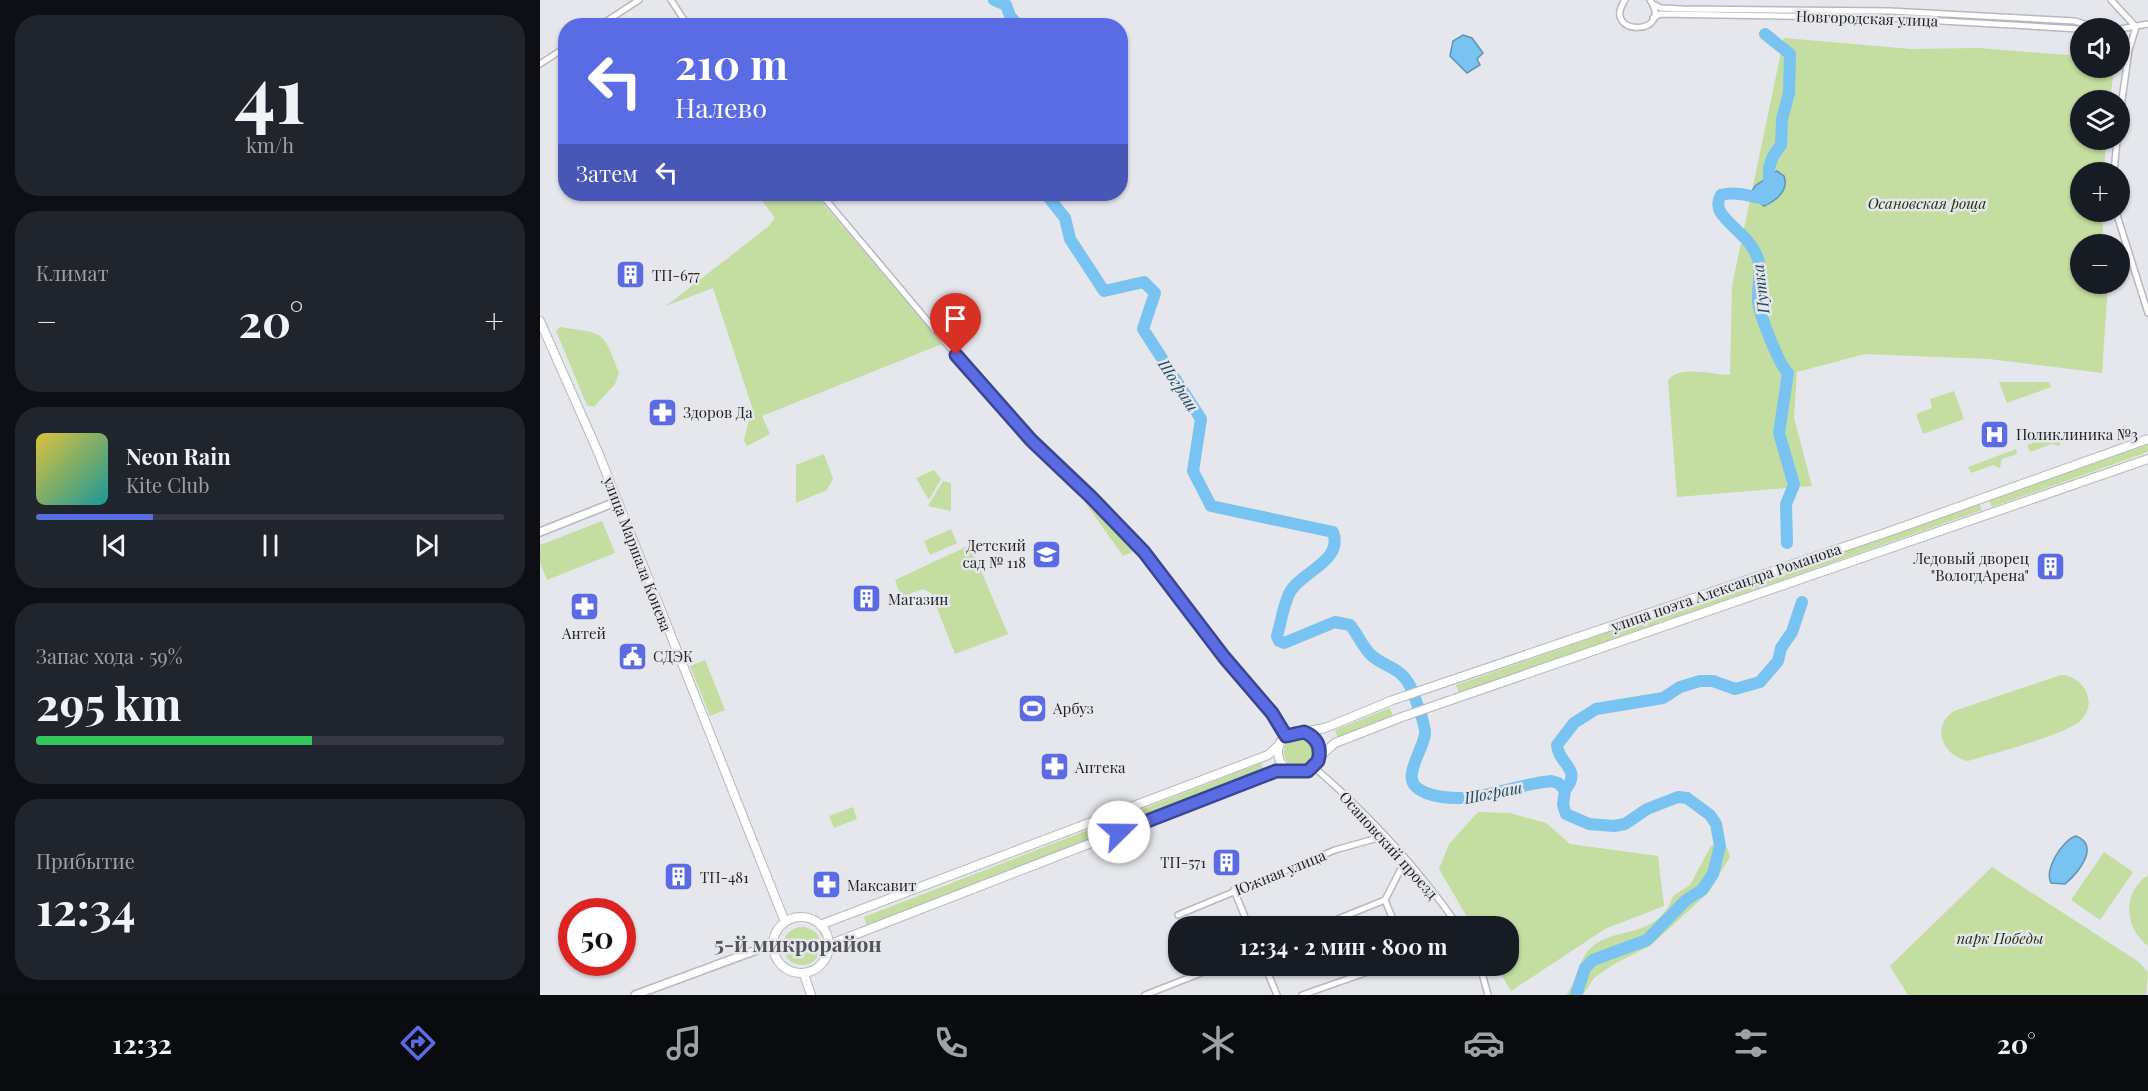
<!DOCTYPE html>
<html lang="ru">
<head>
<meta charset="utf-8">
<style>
  body { margin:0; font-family:"Playfair Display",serif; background:#20242c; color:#f1f3f6; height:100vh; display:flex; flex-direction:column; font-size:22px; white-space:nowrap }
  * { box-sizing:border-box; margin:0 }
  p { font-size:20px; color:#9ea1a6 }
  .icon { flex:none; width:33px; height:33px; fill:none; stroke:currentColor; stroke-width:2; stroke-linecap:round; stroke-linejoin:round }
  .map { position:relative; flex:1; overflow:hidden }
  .details { display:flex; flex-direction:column; gap:15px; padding:15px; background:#0d0f14; width:540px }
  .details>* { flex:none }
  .banner { position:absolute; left:18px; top:18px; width:570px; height:183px; border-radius:24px; box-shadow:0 2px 4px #0004; background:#5a6ce3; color:#fff; overflow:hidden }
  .controls { position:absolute; left:1530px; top:18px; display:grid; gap:12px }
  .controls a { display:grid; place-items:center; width:60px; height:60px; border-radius:50%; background:#171b24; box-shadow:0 2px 4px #0004; font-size:30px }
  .speed { position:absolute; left:18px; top:898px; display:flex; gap:12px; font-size:30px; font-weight:700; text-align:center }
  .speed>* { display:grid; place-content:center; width:78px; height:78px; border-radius:50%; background:#171b24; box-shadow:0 2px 4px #0004; line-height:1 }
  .speed .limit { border:9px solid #d22; background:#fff; color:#111 }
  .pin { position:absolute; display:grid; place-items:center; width:51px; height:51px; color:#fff; margin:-62px -26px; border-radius:50% 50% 50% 0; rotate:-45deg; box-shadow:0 0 6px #0007 }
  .pin .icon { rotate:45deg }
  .me { position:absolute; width:66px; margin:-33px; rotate:68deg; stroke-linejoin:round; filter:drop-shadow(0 0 4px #0008) }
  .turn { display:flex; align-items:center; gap:21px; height:126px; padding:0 18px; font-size:27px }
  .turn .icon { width:78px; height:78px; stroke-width:2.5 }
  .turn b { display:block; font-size:42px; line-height:51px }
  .then { display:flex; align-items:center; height:57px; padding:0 18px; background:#0003; gap:12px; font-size:22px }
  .big { font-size:45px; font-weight:700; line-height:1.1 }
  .details .widget { flex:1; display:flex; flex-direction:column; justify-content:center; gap:9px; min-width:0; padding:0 21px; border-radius:24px; background:#20242c }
  .details .dial { align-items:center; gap:0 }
  .dial b { font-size:78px; line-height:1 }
  .song { display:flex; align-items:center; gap:18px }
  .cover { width:72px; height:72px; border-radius:9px; background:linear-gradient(135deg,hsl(50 70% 55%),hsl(180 70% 35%)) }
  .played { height:6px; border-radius:3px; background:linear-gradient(90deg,#5a6ce3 25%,#363941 25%) }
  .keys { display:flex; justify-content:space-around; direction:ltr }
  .heat { display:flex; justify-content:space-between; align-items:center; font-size:33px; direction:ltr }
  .charge { height:9px; border-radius:4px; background:linear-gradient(90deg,#34c759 59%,#363941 0) }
  .trip { position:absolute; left:628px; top:916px; width:351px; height:60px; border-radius:24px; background:#171b24; box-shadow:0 2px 4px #0004; font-weight:700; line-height:60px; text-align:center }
  .tab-bar { display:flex; height:96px; justify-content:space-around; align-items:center; background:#090b0e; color:#9ea1a6 }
  .tab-bar .icon { width:42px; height:42px }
  .tab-bar .active { color:#5a6ce3 }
  .tab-bar b { font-size:27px; color:#f1f3f6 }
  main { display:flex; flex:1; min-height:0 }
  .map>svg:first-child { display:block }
  .green { fill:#c4dda1 }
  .water { fill:#79c3f2; stroke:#6093b5; stroke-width:1.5 }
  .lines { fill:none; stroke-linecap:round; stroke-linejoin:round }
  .river { stroke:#79c3f2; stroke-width:12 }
  .minor-casing { stroke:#b6b8bd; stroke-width:8 }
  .tertiary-casing { stroke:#b6b8bd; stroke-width:10 }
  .secondary-casing { stroke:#b6b8bd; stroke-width:10 }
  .minor { stroke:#fff; stroke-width:5 }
  .tertiary { stroke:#fff; stroke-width:7 }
  .secondary { stroke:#fff; stroke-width:8 }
  .route-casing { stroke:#3a4694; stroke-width:15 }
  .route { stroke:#5a6ce3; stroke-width:10 }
  .labels { text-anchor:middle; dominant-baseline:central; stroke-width:5; stroke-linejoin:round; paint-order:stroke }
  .street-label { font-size:15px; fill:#242426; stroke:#e5e7ec }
  .park-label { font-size:15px; font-style:italic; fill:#23310a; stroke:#e5e7ec }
  .poi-label { font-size:15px; fill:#242426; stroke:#e5e7ec; text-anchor:start }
  .water-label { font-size:16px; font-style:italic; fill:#224b64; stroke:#e5e7ec }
  .district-label { font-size:21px; font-weight:bold; fill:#535458; stroke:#e5e7ec }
</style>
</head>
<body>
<main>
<section class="details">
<div class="widget dial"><b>41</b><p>km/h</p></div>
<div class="widget"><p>Климат</p>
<div class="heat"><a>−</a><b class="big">20°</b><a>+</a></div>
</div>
<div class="widget">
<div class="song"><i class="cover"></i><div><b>Neon Rain</b><p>Kite Club</p></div></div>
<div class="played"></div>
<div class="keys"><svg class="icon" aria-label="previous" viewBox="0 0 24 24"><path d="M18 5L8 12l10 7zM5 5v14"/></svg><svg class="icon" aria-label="pause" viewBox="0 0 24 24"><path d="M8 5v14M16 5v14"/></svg><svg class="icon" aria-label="next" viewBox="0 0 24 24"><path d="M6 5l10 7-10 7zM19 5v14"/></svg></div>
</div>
<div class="widget"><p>Запас хода · 59%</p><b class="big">295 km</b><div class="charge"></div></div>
<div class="widget"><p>Прибытие</p><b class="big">12:34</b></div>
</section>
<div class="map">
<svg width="1608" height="995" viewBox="0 0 1608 995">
  <rect width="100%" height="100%" fill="#e5e7ec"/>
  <path class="green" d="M1244,38L1371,49L1438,48L1540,56V68H1574L1570,100H1540V140H1566L1564,172H1540V212H1562L1564,244H1540V284H1568L1562,373L1449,359L1325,354L1257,372L1254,418L1272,486L1137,497L1128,381C1137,364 1174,375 1190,375L1192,286Z
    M217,194H275L402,344L222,416L230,434L207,446L204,440L212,407L173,288L126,306L229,226L235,218Z
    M20,327C65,334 63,330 79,373L75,384L54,407L47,405L16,331Z
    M1459,382H1509L1511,387L1467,403Z
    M1414,391L1424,419L1383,434L1376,414L1392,408L1390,399Z
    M1520,433L1522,440L1519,446L1512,444L1490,452L1487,445Z
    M1608,444V452L1452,507L1449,500Z
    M1476,449L1477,454L1462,459L1460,468L1453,465L1431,473L1428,467Z
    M284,454L293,479L287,490L256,503V465Z
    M394,470L401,479L389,500L376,478Z
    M403,481L411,483V511L388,506Z
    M548,499L597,550L583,556L544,501Z
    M1439,503L1442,510L919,693L916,685Z
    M62,521L75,553L7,580L0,563V545Z
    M411,529L417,543L390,555L384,541Z
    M430,545L468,634L415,654L391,593L383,589L361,597L355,580Z
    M165,660L185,710L170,716L150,666Z
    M1521,675C1544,676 1559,703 1540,721C1527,734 1449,755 1428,761C1403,756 1390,727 1414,711Z
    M850,708L853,716L798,738L795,730Z
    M744 752a15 15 0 1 1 30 0a15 15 0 1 1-30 0Z
    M721,763L725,772L327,926L324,917Z
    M313,807L317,819L294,828L289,816Z
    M938,812L970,813L1006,823L1030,844L1118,856L1124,906L1065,929L971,991L956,966H969V927H933L899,869L909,844Z
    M1178,843L1187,848L1190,857L1169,892L1110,946L1074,964L1054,978L1043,995H1026C1038,981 1038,957 1053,946C1077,926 1118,939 1133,896L1150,885L1171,846Z
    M1564,852L1593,872L1560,920L1531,900Z
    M1452,867L1599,962L1608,972L1606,995H1368L1350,966Z
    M1608,875V946C1584,928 1582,892 1608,875Z
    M243 946a19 19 0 1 1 38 0a19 19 0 1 1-38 0Z"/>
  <path class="water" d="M923,35L932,38L943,53L937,59L940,65L927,73L910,56L913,41Z
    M1237,171L1244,176C1249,191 1237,200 1224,206L1214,198L1212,191L1215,186Z
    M1536,836C1561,846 1538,873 1525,884L1511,883C1504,870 1522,840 1536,836Z"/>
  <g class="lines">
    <path class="river" d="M454,0L466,5L470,16L479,26
      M1225,34L1250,54L1249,93L1242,119L1241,145L1233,156L1229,168V195L1224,199C1211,196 1194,191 1181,195C1178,200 1177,207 1181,213C1192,229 1211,238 1218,259C1222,272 1217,287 1218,301C1219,313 1239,365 1248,373L1239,433L1254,485L1246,504L1247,543
      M506,194L525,218L530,239L564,291L604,282L615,293L603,329L661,419L653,471L671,506L793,532C804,562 759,572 749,594C743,607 741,622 737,636L739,641L744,643L795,622L810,625C817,633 824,649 831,655C844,667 861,667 870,686C874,695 886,725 885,734C883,747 874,759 872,773C870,784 877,789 886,793C928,808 969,785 1011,781L1018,783L1025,790L1023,805L1026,814L1049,824L1074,826L1085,824L1107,809L1138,797L1147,798L1170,815L1176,824L1180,846L1173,874L1162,890L1146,900L1107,940L1053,960L1045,968L1036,995
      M1025,790C1043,769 1018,764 1017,745L1034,723L1056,709L1123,698L1140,687L1160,681H1173L1195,689L1220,682L1238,661L1241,648L1252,632L1262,602"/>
    <defs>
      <path id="minor" d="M131,0L148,26
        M1085,0C1060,37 1135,36 1110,0
        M1571,0L1596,27
        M1113,4L1121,8L1143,9L1350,11L1535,21L1557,28
        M1113,18L1120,14L1349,18L1540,29
        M59,26L99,0
        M1580,29L1608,24
        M0,64L26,47
        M1580,114L1589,50L1596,27
        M1574,172L1577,140
        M281,194L459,406L604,552L684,657L732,713L746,736
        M1576,212L1608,313
        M774,767C828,814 878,868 919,927
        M694,890L709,927
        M638,915L795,850L845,836
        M778,927L845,900
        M856,927L845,900L866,859
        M725,966L737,995
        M940,966L948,995
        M605,995L679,966
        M762,995L845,966"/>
      <path id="tertiary" d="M0,532L78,501
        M95,995L233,944"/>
      <path id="secondary" d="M0,321L58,452L245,922
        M738 752a21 21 0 1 1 42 0a21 21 0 1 1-42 0Z
        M763,732L785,728L853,700L1351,531L1608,439
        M779,757L795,743L862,717L1608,459
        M233 945a28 28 0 1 1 56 0a28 28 0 1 1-56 0Z
        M280,925L728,755L741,743
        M289,949L296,942L737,771H750
        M264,974L271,995"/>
    </defs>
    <use href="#minor" class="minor-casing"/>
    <use href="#tertiary" class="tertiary-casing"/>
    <use href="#secondary" class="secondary-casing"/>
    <use href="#minor" class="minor"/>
    <use href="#tertiary" class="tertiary"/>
    <use href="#secondary" class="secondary"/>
  </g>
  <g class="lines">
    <defs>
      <path id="route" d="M416,355L491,440L551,497L604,552L684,657L732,713L746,736L764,732C777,737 782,747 778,761L768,771H736L579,832"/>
    </defs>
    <use href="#route" class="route-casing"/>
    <use href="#route" class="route"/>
  </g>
  <defs>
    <symbol id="building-square" viewBox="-11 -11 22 22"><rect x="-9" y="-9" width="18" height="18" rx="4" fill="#5a6ce3" stroke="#e5e7ec"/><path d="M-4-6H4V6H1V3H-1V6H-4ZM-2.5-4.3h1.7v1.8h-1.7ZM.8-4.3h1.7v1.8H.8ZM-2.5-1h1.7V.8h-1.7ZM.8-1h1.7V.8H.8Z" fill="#fff"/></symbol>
    <symbol id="pharmacy-square" viewBox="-11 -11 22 22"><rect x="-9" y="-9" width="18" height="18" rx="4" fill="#5a6ce3" stroke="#e5e7ec"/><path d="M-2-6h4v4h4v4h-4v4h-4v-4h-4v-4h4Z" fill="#fff"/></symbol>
    <symbol id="hospital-square" viewBox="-11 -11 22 22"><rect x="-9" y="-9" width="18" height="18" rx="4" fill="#5a6ce3" stroke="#e5e7ec"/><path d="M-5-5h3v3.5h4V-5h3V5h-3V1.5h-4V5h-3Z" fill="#fff"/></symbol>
    <symbol id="school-square" viewBox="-11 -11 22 22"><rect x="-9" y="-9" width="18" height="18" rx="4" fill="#5a6ce3" stroke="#e5e7ec"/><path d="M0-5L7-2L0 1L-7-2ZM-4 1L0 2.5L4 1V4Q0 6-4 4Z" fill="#fff"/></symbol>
    <symbol id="civic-square" viewBox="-11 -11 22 22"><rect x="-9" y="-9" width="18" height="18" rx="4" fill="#5a6ce3" stroke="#e5e7ec"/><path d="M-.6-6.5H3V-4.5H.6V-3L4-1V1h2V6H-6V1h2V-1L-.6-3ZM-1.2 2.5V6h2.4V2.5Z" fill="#fff"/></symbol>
    <symbol id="stadium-square" viewBox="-11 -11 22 22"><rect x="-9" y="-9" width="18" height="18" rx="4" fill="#5a6ce3" stroke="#e5e7ec"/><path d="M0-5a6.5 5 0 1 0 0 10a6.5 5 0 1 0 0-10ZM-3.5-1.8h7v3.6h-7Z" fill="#fff"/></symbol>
  </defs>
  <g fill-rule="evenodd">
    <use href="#building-square" x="74" y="258" width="33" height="33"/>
    <use href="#pharmacy-square" x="106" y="396" width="33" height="33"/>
    <use href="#hospital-square" x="1438" y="418" width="33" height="33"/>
    <use href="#school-square" x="490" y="538" width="33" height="33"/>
    <use href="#building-square" x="1494" y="550" width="33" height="33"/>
    <use href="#building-square" x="310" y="582" width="33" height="33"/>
    <use href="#pharmacy-square" x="28" y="590" width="33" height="33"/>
    <use href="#civic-square" x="76" y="640" width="33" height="33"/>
    <use href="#stadium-square" x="476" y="692" width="33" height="33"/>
    <use href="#pharmacy-square" x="498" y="750" width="33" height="33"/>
    <use href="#building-square" x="670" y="846" width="33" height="33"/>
    <use href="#building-square" x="122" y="860" width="33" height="33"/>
    <use href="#pharmacy-square" x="270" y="868" width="33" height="33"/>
  </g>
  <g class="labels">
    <g class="street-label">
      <text transform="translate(1327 18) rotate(2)">Новгородская улица</text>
      <text transform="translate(98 554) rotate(69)">улица Маршала Конева</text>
      <text transform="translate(1186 587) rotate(-19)">улица поэта Александра Романова</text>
      <text transform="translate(849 845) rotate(48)">Осановский проезд</text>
      <text transform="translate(740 872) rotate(-22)">Южная улица</text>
    </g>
    <g class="park-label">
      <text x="1387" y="203">Осановская роща</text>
      <text x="1460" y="938">парк Победы</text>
    </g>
    <g class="poi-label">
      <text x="112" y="275">ТП-677</text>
      <text x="143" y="412">Здоров Да</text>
      <text x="1476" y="434">Поликлиника №3</text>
      <text x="486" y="545" text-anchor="end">Детский<tspan x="486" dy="17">сад № 118</tspan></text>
      <text x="1489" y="558" text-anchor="end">Ледовый дворец<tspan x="1489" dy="17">"ВологдАрена"</tspan></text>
      <text x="348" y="599">Магазин</text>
      <text x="44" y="633" text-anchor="middle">Антей</text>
      <text x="113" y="656">СДЭК</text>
      <text x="513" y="708">Арбуз</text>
      <text x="535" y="767">Аптека</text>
      <text x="666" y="862" text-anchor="end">ТП-571</text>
      <text x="160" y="877">ТП-481</text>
      <text x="307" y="885">Максавит</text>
    </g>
    <g class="water-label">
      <text transform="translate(1220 289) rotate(-97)">Путка</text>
      <text transform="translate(639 385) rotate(57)">Шограш</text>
      <text transform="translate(953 792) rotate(-11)">Шограш</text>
    </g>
    <g class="district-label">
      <text x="258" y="943">5-й микрорайон</text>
    </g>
  </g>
</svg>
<div class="controls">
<a><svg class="icon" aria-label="sound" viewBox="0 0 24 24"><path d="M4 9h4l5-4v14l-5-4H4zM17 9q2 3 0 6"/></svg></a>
<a><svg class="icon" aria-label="layers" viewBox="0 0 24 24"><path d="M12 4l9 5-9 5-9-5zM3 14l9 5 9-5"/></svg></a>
<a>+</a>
<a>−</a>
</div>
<div class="speed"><div class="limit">50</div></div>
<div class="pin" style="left:416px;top:355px;background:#d93025"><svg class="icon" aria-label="arrive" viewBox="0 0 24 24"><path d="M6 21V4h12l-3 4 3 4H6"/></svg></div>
<svg class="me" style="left:579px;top:832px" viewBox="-20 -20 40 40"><circle r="19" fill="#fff"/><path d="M0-13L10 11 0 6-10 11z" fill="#5a6ce3"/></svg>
<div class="trip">12:34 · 2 мин · 800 m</div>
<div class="banner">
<div class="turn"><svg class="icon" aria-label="left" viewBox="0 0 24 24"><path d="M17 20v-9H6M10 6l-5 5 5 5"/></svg><div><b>210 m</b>Налево</div></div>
<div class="then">Затем<svg class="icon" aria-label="left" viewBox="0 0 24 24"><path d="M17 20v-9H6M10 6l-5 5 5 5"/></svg></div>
</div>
</div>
</main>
<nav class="tab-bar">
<b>12:32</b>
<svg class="icon active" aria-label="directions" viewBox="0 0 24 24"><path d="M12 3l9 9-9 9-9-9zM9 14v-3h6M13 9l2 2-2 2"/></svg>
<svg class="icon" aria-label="music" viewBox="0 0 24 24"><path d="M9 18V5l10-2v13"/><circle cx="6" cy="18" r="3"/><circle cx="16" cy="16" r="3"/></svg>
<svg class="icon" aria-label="phone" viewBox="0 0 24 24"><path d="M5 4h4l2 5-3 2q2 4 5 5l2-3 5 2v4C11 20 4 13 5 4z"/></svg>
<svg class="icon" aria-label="climate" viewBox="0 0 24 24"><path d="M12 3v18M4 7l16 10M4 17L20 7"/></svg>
<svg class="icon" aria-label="car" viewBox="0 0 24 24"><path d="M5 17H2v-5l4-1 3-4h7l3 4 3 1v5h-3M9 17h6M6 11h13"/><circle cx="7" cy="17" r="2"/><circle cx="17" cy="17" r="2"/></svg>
<svg class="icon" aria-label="filters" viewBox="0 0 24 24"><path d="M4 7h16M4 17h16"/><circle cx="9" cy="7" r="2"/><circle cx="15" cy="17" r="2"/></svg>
<b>20°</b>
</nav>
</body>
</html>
